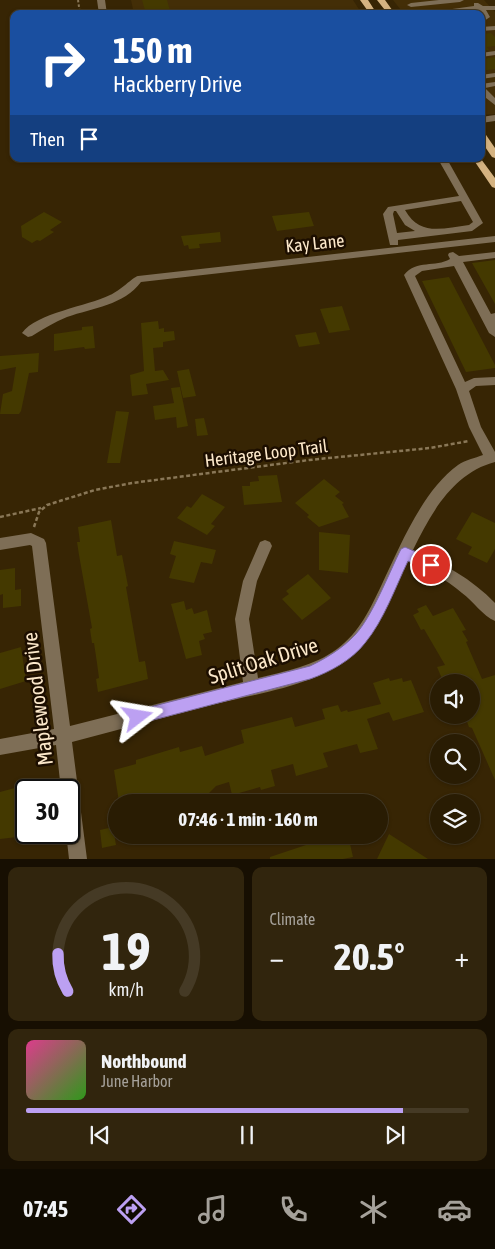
<!DOCTYPE html>
<html lang="en">
<head>
<meta charset="utf-8">
<style>
  body { margin:0; font-family:"Asap Condensed",sans-serif; background:#31250d; color:#f1f3f6; height:100vh; display:flex; flex-direction:column; font-size:19px; white-space:nowrap }
  * { box-sizing:border-box; margin:0 }
  p { font-size:16px; color:#a5a19a }
  .icon { flex:none; width:28px; height:28px; fill:none; stroke:currentColor; stroke-width:2; stroke-linecap:round; stroke-linejoin:round }
  .map { position:relative; height:859px; overflow:hidden }
  .sheet { display:flex; flex-direction:column; gap:8px; padding:8px; background:#170f02; flex:1 }
  .sheet>* { flex:none }
  .top-card { position:absolute; left:10px; top:10px; width:475px; height:152px; border-radius:10px; box-shadow:0 1px 4px #0004,0 0 0 1px #453a25; background:#1a4fa0; color:#fff; overflow:hidden }
  .buttons { position:absolute; left:430px; top:674px; display:grid; gap:10px }
  .buttons a { display:grid; place-items:center; width:50px; height:50px; border-radius:50%; background:#291c03; box-shadow:0 1px 4px #0004,0 0 0 1px #453a25; font-size:25px }
  .speed { position:absolute; left:15px; top:779px; display:flex; gap:10px; font-size:25px; font-weight:700; text-align:center }
  .speed>* { display:grid; place-content:center; width:65px; height:65px; border-radius:50%; background:#291c03; box-shadow:0 1px 4px #0004,0 0 0 1px #453a25; line-height:1 }
  .speed .limit { border:2px solid #111; border-radius:8px; background:#fff; color:#111 }
  .pin { position:absolute; display:grid; place-items:center; width:42px; height:42px; color:#fff; margin:-21px; border:2px solid #fff; border-radius:50%; box-shadow:0 1px 5px #0007 }
  .me { position:absolute; width:55px; margin:-28px; rotate:76deg; stroke-linejoin:round; filter:drop-shadow(0 0 4px #0008) }
  .turn { display:flex; align-items:center; gap:18px; height:105px; padding:0 20px; font-size:22px }
  .turn .icon { width:65px; height:65px; stroke-width:2.5 }
  .turn b { display:block; font-size:35px; line-height:42px }
  .then { display:flex; align-items:center; height:48px; padding:0 20px; background:#0003; gap:10px; font-size:19px }
  .big { font-size:38px; font-weight:700; line-height:1.1 }
  .sheet .widget { flex:1; display:flex; flex-direction:column; justify-content:center; gap:8px; min-width:0; padding:0 18px; border-radius:10px; background:#31250d }
  .sheet .dial { align-items:center; gap:0 }
  .dial svg { height:130px; overflow:visible; fill:none; stroke:#453a25; stroke-width:7; stroke-linecap:round; text-anchor:middle }
  .dial text { fill:#f1f3f6; stroke:none }
  .song { display:flex; align-items:center; gap:15px }
  .cover { width:60px; height:60px; border-radius:8px; background:linear-gradient(135deg,hsl(330 70% 55%),hsl(110 70% 35%)) }
  .played { height:5px; border-radius:2px; background:linear-gradient(90deg,#bca0f2 85%,#453a25 85%) }
  .keys { display:flex; justify-content:space-around; direction:ltr }
  .heat { display:flex; justify-content:space-between; align-items:center; font-size:28px; direction:ltr }
  .sheet .tiles { flex:1; display:grid; gap:8px; grid-template-columns:1fr 1fr }
  .widget:last-child { grid-column:span 2 }
  .trip { position:absolute; left:108px; top:794px; width:280px; height:50px; border-radius:25px; background:#291c03; box-shadow:0 1px 4px #0004,0 0 0 1px #453a25; font-weight:700; line-height:50px; text-align:center }
  .tabs { display:flex; height:80px; justify-content:space-around; align-items:center; background:#100b01; color:#a5a19a }
  .tabs .icon { width:35px; height:35px }
  .tabs .selected { color:#bca0f2 }
  .tabs b { font-size:22px; color:#f1f3f6 }
  .map>svg:first-child { display:block }
  .built { fill:#432e07 }
  .building { fill:#443900 }
  .lines { fill:none; stroke-linecap:round; stroke-linejoin:round }
  .path-far1 { stroke:#897757; stroke-width:2; stroke-dasharray:2.5 2; stroke-linecap:butt }
  .path { stroke:#897757; stroke-width:2.5; stroke-dasharray:4 2.5; stroke-linecap:butt }
  .minor { fill:#7e6e56; fill-rule:evenodd }
  .major { fill:#d5b381; fill-rule:evenodd }
  .route { fill:#bca0f2; stroke:#7a689d }
  .labels { text-anchor:middle; dominant-baseline:central; stroke-width:5; stroke-linejoin:round; paint-order:stroke }
  .street-label { font-size:18px; fill:#fce8ca; stroke:#1c0e00 }
  .near-street-label { font-size:21px; fill:#fce8ca; stroke:#1c0e00 }
</style>
</head>
<body>
<div class="map">
<svg width="495" height="859" viewBox="0 0 495 859">
  <rect width="100%" height="100%" fill="#372504"/>
  <path class="built" d="M131,0H353L362,14H134Z
    M393,0H484L495,12V114L481,115V14H404Z"/>
  <path class="building" d="M142,0H167L171,14H146Z
    M491,33L495,37V46L487,47L489,50L481,51V34Z
    M495,57V69L481,71V59Z
    M44,212L62,222L50,230L54,232L40,241L37,240L32,243L22,237L21,226Z
    M309,212L314,226L277,231L272,216Z
    M220,232L221,242L199,244L200,248L189,249L188,245L184,246L181,236Z
    M495,260V304L472,263Z
    M449,277L495,365V368L466,372L422,281Z
    M342,306L350,330L329,333L320,309Z
    M158,321L159,329L164,328V332L174,331L175,340L163,342V347L153,348L155,371L163,370L169,380L146,384L148,394L132,396L130,375L144,371L141,323Z
    M93,326L95,348L85,349L84,347L54,351V334L82,330V327Z
    M316,332L320,344L299,347L295,335Z
    M39,353L38,372L29,373L21,411L19,414H0L3,394L12,391L16,367L0,370V356Z
    M189,369L196,396L183,398L177,371Z
    M180,387L188,426L177,428L176,417L155,420L153,406L174,403L171,388Z
    M116,411L129,412L120,463H107Z
    M204,418L208,435L197,436L195,419Z
    M277,475L282,502L244,505L242,486H250V482L259,481L258,476Z
    M324,479L340,492L335,496L344,503L342,504L349,517L319,527L307,517L309,515L295,503Z
    M202,494L225,507L211,524L215,526L207,535L177,518L187,506L191,508Z
    M472,512L495,523V549L487,563L468,554L472,547L456,539Z
    M111,520L117,556L122,555L128,586L126,587L139,662L145,661L148,679L98,692L96,679L99,678L97,663L94,643H92L90,629L92,628L79,555L77,542H80L78,527Z
    M319,532L350,535L348,573L319,570Z
    M174,541L216,550L212,564L201,562L194,583L169,578L176,556L170,554Z
    M15,568V590L21,589V606L3,608V594L0,595V570Z
    M308,574L331,598L302,620L282,599L289,594L286,591Z
    M184,601L186,610L192,608L194,614L207,610L212,632L203,634L205,639L199,641L202,655L186,659L171,604Z
    M426,605L433,616L453,608L466,630L462,631L468,641L466,642L482,679L495,675V780L472,728L469,727L466,719L471,715V682H449L448,680L443,681L437,667L445,665L424,629L421,630L413,615L419,612L417,609Z
    M21,647L26,681L0,689V653Z
    M389,678L390,681L402,678L403,682L411,680L424,712L393,721L389,712L367,719L378,749L360,753L357,744L323,753L328,767L296,776L293,764L271,770L275,786L261,790L260,787L232,795L229,782L216,786L209,793L188,797L189,802H119L114,770L136,764V760L179,747L180,752L202,746L205,756L244,743L241,730L292,717L295,727L325,719L322,709L338,705L341,712L347,710L348,712L381,704L373,683Z
    M26,785V836L0,839V792Z
    M113,827L116,845L102,848L100,830Z
    M389,834L428,859H377Z
    M305,835H348L353,857L343,859H270V857L306,845Z"/>
  <g class="lines">
    <path class="path-far1" d="M78,0L80,14"/>
    <path class="path" d="M0,517L41,508
      M34,527L39,512L47,505L95,490L132,483L309,460L430,448L469,441"/>
    <path class="minor" d="M97,0H105L107,14H99Z
      M439,0H464L460,2L411,7L407,5L411,3Z
      M474,3H478L483,6H495V10H486L490,17L481,23L482,17L479,10L416,14L474,6Z
      M495,26V30L481,31V27Z
      M495,51V55L481,57V53Z
      M11,67H14V116L10,114Z
      M495,73V77L481,79V75Z
      M495,82V86L485,88L495,98V105L481,94V84Z
      M495,115V121L481,123V117Z
      M438,159H447L483,223L472,231L398,240V245H390L383,214L388,207L459,196ZM461,201L473,222L469,225C443,228 420,237 405,210ZM394,211H396L405,225L415,231L397,233L393,214Z
      M495,236V242L141,282C124,305 93,308 67,317C55,322 43,329 32,336L28,337L22,333C36,313 88,306 110,295C120,291 133,277 138,276Z
      M453,252L459,256L495,252V258L463,262L491,314L495,313V337L489,333L454,266L422,271L415,276L465,382L474,378L495,377V385L476,386L469,391L481,427L495,452V462C453,473 431,513 413,550C443,563 472,579 495,603V621C483,616 473,601 462,593C446,579 427,570 407,561C393,589 383,624 361,647C325,685 263,692 215,704C167,717 120,729 72,742L87,859H69L66,832H69V790H61L56,745L0,755V739L54,729L32,546L30,545L0,550V538L31,533L44,539L46,543L70,726L243,682L235,619L243,581L260,542L265,540L270,542L272,546L257,581L249,619L258,678C286,671 314,666 337,649C360,632 370,609 382,584C400,546 423,490 458,465C465,460 475,458 483,455L469,427L456,389L404,275C417,259 435,268 450,259L448,255L449,253Z"/>
    <path class="major" d="M360,0H368L377,14H370Z
      M377,0H385L395,14H388Z
      M481,131L484,132L495,148V158L492,157L481,141Z
      M473,159H481L495,178V188L492,187Z"/>
  </g>
  <path class="route" d="M405,547L436,561L437,565L436,569L431,571L408,561C395,588 384,620 365,643C352,660 330,672 310,679L138,724L133,722L130,717L133,712L138,710L310,666C325,659 343,648 355,635C372,617 389,573 401,549Z"/>
  <g class="labels">
    <g class="street-label">
      <text transform="translate(315 243) rotate(-6)">Kay Lane</text>
      <text transform="translate(266 453) rotate(-7)">Heritage Loop Trail</text>
    </g>
    <g class="near-street-label">
      <text transform="translate(263 660) rotate(-17)">Split Oak Drive</text>
      <text transform="translate(37 699) rotate(-97)">Maplewood Drive</text>
    </g>
  </g>
</svg>
<div class="buttons">
<a><svg class="icon" aria-label="sound" viewBox="0 0 24 24"><path d="M4 9h4l5-4v14l-5-4H4zM17 9q2 3 0 6"/></svg></a>
<a><svg class="icon" aria-label="search" viewBox="0 0 24 24"><circle cx="10" cy="10" r="6"/><path d="M15 15l6 6"/></svg></a>
<a><svg class="icon" aria-label="layers" viewBox="0 0 24 24"><path d="M12 4l9 5-9 5-9-5zM3 14l9 5 9-5"/></svg></a>
</div>
<div class="speed"><div class="limit">30</div></div>
<div class="pin" style="left:431px;top:565px;background:#d93025"><svg class="icon" aria-label="arrive" viewBox="0 0 24 24"><path d="M6 21V4h12l-3 4 3 4H6"/></svg></div>
<svg class="me" style="left:138px;top:717px" viewBox="-20 -20 40 40"><path d="M0-17L14 15 0 8-14 15z" fill="#bca0f2" stroke="#fff" stroke-width="4"/></svg>
<div class="trip">07:46 · 1 min · 160 m</div>
<div class="top-card">
<div class="turn"><svg class="icon" aria-label="right" viewBox="0 0 24 24"><path d="M7 20v-9h11M14 6l5 5-5 5"/></svg><div><b>150 m</b>Hackberry Drive</div></div>
<div class="then">Then<svg class="icon" aria-label="arrive" viewBox="0 0 24 24"><path d="M6 21V4h12l-3 4 3 4H6"/></svg></div>
</div>
</div>
<section class="sheet">
<div class="tiles">
<div class="widget dial"><svg viewBox="0 0 100 80">
<path d="M14 69A42 42 0 1 1 86 69"/>
<path d="M14 69A42 42 0 0 1 8 46" stroke="#bca0f2"/>
<text x="50" y="56" font-size="32" font-weight="700">19</text>
<text x="50" y="72" font-size="11">km/h</text>
</svg></div>
<div class="widget"><p>Climate</p>
<div class="heat"><a>−</a><b class="big">20.5°</b><a>+</a></div>
</div>
<div class="widget">
<div class="song"><i class="cover"></i><div><b>Northbound</b><p>June Harbor</p></div></div>
<div class="played"></div>
<div class="keys"><svg class="icon" aria-label="previous" viewBox="0 0 24 24"><path d="M18 5L8 12l10 7zM5 5v14"/></svg><svg class="icon" aria-label="pause" viewBox="0 0 24 24"><path d="M8 5v14M16 5v14"/></svg><svg class="icon" aria-label="next" viewBox="0 0 24 24"><path d="M6 5l10 7-10 7zM19 5v14"/></svg></div>
</div>
</div>
</section>
<nav class="tabs">
<b>07:45</b>
<svg class="icon selected" aria-label="directions" viewBox="0 0 24 24"><path d="M12 3l9 9-9 9-9-9zM9 14v-3h6M13 9l2 2-2 2"/></svg>
<svg class="icon" aria-label="music" viewBox="0 0 24 24"><path d="M9 18V5l10-2v13"/><circle cx="6" cy="18" r="3"/><circle cx="16" cy="16" r="3"/></svg>
<svg class="icon" aria-label="phone" viewBox="0 0 24 24"><path d="M5 4h4l2 5-3 2q2 4 5 5l2-3 5 2v4C11 20 4 13 5 4z"/></svg>
<svg class="icon" aria-label="climate" viewBox="0 0 24 24"><path d="M12 3v18M4 7l16 10M4 17L20 7"/></svg>
<svg class="icon" aria-label="car" viewBox="0 0 24 24"><path d="M5 17H2v-5l4-1 3-4h7l3 4 3 1v5h-3M9 17h6M6 11h13"/><circle cx="7" cy="17" r="2"/><circle cx="17" cy="17" r="2"/></svg>
</nav>
</body>
</html>
